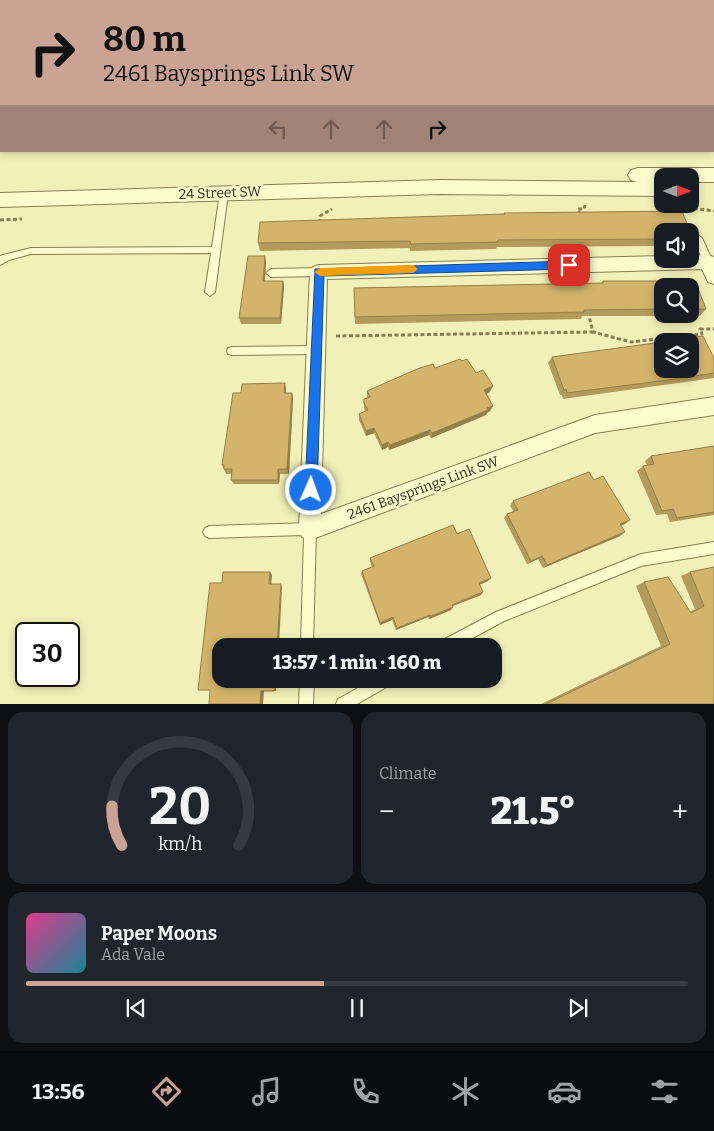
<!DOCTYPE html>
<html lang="en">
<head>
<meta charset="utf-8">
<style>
  body { margin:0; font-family:Bitter,serif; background:#20242c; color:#f1f3f6; height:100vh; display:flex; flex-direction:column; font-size:19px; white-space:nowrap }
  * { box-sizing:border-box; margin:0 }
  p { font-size:16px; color:#9ea1a6 }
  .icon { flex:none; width:28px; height:28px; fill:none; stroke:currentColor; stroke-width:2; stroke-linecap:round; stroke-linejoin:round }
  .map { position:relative; height:704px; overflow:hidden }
  .side { display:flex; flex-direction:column; gap:8px; padding:8px; background:#0d0f14; flex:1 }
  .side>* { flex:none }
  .banner { position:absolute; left:0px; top:0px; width:715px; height:152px; box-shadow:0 2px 8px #0003; background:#caa395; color:#111; overflow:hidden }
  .needle { width:32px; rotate:90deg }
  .buttons { position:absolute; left:654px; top:168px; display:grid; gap:10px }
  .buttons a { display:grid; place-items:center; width:45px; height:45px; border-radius:10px; background:#171b24; box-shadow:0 2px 8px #0003; font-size:25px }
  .speed { position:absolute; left:15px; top:622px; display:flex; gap:10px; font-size:25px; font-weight:700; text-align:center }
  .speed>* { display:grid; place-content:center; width:65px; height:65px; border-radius:50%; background:#171b24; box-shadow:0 2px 8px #0003; line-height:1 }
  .speed .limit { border:2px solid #111; border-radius:8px; background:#fff; color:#111 }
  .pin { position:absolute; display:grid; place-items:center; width:42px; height:42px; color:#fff; margin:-21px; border-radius:10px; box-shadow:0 2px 8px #0006 }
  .me { position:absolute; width:55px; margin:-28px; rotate:2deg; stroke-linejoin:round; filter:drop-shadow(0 0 4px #0008) }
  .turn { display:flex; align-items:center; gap:18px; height:105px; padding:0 20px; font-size:22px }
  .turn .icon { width:65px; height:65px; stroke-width:2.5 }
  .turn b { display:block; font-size:35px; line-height:42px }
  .lanes { display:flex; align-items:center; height:48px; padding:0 20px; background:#0003; justify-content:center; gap:25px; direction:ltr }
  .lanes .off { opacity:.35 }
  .big { font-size:38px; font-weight:800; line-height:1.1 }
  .side .tile { flex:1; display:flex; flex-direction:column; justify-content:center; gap:8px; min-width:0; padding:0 18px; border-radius:15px; background:#20242c }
  .side .dial { align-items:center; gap:0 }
  .dial svg { height:130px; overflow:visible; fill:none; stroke:#363941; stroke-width:7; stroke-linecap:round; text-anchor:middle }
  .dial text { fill:#f1f3f6; stroke:none }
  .song { display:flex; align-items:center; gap:15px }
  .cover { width:60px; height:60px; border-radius:8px; background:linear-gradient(135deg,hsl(330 70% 55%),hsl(190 70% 35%)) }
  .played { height:5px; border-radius:2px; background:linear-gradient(90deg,#caa395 45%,#363941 45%) }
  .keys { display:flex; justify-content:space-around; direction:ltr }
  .heat { display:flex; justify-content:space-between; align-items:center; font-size:28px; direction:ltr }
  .side .tiles { flex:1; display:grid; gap:8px; grid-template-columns:1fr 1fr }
  .tile:last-child { grid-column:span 2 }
  .trip { position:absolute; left:212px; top:638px; width:290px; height:50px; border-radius:15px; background:#171b24; box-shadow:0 2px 8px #0003; font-weight:800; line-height:50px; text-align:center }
  .menu { display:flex; height:80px; justify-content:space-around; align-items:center; background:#090b0e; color:#9ea1a6 }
  .menu .icon { width:35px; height:35px }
  .menu .selected { color:#caa395 }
  .menu b { font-size:22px; color:#f1f3f6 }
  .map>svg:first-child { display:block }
  .farmland { fill:#dfe7a5 }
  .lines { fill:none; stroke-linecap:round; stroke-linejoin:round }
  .service-casing { stroke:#887e52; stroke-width:2 }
  .minor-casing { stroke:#887e52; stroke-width:2 }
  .tertiary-casing { stroke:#887e52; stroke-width:2 }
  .path { stroke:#887e52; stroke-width:3; stroke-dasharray:4 2.5; stroke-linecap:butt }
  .service { fill:#fcfbcb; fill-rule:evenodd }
  .minor { fill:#fcfbcb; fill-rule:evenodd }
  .tertiary { fill:#fcfbcb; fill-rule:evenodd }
  .wall { fill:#b59b5b; fill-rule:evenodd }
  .shaded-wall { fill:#947e4a }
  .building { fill:#d3b46a; stroke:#947e4a }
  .route { fill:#1a73e8; stroke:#114b97 }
  .slow { fill:#f59e0b }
  .labels { text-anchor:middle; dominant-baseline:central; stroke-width:5; stroke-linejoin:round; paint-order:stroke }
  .street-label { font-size:14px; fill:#352f19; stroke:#f8f8c8 }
</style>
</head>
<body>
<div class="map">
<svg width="714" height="704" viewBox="0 0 714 704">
  <rect width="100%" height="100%" fill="#f1f0b8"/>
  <path class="farmland" d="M0,0H714V150V1H1L0,150Z"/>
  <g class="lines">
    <defs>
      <path id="service" d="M224,190L228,193L215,292L210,296L205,292L211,253L31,254L9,260L0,265V256L3,255L31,248L212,247L220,193Z
        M698,235L702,238L713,262L711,265H705L703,262L694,238Z
        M319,268L324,272L319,276L271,277L266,273L271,269Z
        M316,346L320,347L321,350L320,353L316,354L232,355L228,354L227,351L228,348L232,347Z
        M310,523L314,525L316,529L313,646H301L304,535L209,538L205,536L203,532L205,528L209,526Z
        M714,542V554L641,566L504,621L458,646H440L441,641L496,612L641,554Z
        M300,679H314L313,704H299Z
        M374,679H394L392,684L357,704H336L338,699Z"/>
      <path id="minor" d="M708,255L714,257V284L708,282L702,269L327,279L321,514L595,415L714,397V415L595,433L310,540L302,537L299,529L310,272L313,267L319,265L662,256V259H690V256Z"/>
      <path id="tertiary" d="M638,168H714V182H690V176H662V196L440,194L0,207V193L440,180L637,182L631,180L628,175L631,170Z"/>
    </defs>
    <use href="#service" class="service-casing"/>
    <use href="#minor" class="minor-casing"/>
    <use href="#tertiary" class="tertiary-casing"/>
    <path class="path" d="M668,205L714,211
      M580,215L578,209H584L585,205
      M0,220L22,219
      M320,223V216L332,209
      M588,312L593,332L631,342L702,334L700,329H714
      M336,336L593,332"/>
    <use href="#service" class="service"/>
    <use href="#minor" class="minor"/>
    <use href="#tertiary" class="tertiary"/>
  </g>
  <path class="wall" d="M504,213L662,231V246L497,247L496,249L410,251V248L260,251L258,243L504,214Z
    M265,256L266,263L265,281H283L284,287L281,324H241L239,318Z
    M603,281H695L706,309L700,316H582L581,319L355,324L354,288L601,283ZM662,286H690V314H662Z
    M552,357L714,358V378L563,399L562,395H560L548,363Z
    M462,361L476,373L490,392L487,394L493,406L490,411L487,413L486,415L431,438L429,435L389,450L388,447L382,450L374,433L366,436L359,420V414L365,411L364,408V399L367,398V391L435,368Z
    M286,389V393H292L293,399L289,474H280L279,484H234L231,480L232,474H226L222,465L241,393Z
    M714,446V515L670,522L667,514L656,515L637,471L643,466L647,465L645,461L651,456Z
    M594,480L630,520L621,525L620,536L543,568L538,559L527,564L504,518L507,514L514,512L510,506L513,501Z
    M457,534L488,581L480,584L481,595L452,606L451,610L429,619L428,617L396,630L392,620L380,625L361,574L362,571L372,567L370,561V558Z
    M714,567V704H541L661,646L636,586L644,582L690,612L695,609L681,576L690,572Z"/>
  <path class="shaded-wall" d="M265,256L266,263L264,287L263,281Z
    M283,281L284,287L281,324L280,318Z
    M285,383L286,389L285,399L284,393Z
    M493,386L490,392L482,395L484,390Z
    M292,393L293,399L289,474L287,469Z
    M493,406L490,411L487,413L486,415L431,438L432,433Z
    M374,428V433L366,436V431Z
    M430,430L429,435L389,450L390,445Z
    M388,442V447L382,450V445Z
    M278,469L280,474L279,484L278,480Z
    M630,520L625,524L614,528L620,524Z
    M625,532L620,536L543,568L547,565Z
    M542,556L538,559L527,564L531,561Z
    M270,572L272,575L271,587L269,584Z
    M491,578L488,581L477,586L479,583Z
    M281,584L282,587L279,646H277Z
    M483,592L481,595L450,607L452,605Z
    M453,607L451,610L429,619L430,616Z
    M430,615L428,617L396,630L397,628Z
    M393,617L392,620L380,625V623Z
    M275,679H277L276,691H274Z
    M261,691H264L263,704H260Z"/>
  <path class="building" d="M682,211L690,231H662V239L498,240V242L411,244L410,241L258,243L260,222L505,214L504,213Z
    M248,256H265L263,281H283L280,318H239Z
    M603,281H695L706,309H690V286H662V309L584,310V312L355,317L354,288L603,283Z
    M703,336L714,358V373L668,380L567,393L566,389L564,390L552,357L662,342V369H690V341H666Z
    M460,359L462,361L467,359L476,373L483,370L493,386L484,390L493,406L487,408L488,410L432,433L430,430L390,445L388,442L382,445L374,428L366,431L359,414L368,410L364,403V399L370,397L367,391L417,369L433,364L435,368Z
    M285,383L284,393H292L287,469H278V480H231L232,469H224V465H222L233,393H241L242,384Z
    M714,446V512L677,518L673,509L662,511L643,466L654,464L651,456Z
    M589,472L594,480L603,476L630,520L620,524L625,532L547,565L542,556L531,561L507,514L518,510L513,501Z
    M453,525L457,534L469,529L491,578L479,583L483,592L452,605L453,607L439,613L430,616V615L397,628L393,617L380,623L362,571L374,566L370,558Z
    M714,567V704H546L670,644L644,582L668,577L691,613L704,606L690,572Z
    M223,572H270L269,584H281L277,646H221V679H275L274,691H261L260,704H209L210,690H198L210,583H222Z"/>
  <path class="route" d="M569,261L574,265L569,269L324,276L317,490L316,494L311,496L306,494L305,490L315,269Z"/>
  <path class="slow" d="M413,265L418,269L413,273L320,276L314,272L320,268Z"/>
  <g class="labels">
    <g class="street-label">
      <text transform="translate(220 193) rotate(-2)">24 Street SW</text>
      <text transform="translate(423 488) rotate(-20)">2461 Baysprings Link SW</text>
    </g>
  </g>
</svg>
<div class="buttons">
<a><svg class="needle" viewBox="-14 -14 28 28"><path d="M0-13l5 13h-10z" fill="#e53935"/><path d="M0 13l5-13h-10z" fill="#9ea1a6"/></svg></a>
<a><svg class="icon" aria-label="sound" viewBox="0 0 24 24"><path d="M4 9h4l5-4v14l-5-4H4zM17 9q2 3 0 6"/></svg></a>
<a><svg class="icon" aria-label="search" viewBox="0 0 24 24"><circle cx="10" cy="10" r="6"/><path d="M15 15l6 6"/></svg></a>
<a><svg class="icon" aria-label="layers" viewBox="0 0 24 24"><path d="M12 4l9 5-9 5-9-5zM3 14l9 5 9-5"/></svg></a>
</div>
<div class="speed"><div class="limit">30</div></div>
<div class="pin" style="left:569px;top:265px;background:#d93025"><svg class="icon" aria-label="arrive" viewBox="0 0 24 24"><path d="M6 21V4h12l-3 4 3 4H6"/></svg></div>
<svg class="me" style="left:311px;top:490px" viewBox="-20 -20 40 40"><circle r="17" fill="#1a73e8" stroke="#fff" stroke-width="3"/><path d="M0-11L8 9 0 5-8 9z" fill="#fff"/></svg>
<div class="trip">13:57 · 1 min · 160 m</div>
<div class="banner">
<div class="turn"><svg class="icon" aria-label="right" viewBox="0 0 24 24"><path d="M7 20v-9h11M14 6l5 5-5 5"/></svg><div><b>80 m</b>2461 Baysprings Link SW</div></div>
<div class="lanes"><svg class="icon off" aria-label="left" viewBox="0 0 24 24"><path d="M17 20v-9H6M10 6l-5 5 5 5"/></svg><svg class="icon off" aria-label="ahead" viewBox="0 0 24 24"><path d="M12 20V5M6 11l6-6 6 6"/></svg><svg class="icon off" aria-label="ahead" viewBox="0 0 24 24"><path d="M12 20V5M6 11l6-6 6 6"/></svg><svg class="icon" aria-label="right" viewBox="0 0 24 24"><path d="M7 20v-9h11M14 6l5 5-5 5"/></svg></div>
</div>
</div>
<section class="side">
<div class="tiles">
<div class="tile dial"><svg viewBox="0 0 100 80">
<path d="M14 69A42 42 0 1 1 86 69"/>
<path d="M14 69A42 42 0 0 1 8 45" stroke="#caa395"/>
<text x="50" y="56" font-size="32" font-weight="700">20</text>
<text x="50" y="72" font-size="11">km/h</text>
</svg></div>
<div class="tile"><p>Climate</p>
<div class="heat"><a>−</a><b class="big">21.5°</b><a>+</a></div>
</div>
<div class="tile">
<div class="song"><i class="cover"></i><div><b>Paper Moons</b><p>Ada Vale</p></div></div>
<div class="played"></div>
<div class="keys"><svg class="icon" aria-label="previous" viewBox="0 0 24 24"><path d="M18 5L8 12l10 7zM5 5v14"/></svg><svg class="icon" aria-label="pause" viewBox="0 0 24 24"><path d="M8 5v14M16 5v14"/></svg><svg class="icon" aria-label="next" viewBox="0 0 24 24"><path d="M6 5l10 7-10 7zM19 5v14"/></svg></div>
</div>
</div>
</section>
<nav class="menu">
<b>13:56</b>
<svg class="icon selected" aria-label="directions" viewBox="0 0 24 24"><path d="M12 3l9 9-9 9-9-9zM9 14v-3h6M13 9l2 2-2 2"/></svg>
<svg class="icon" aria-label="music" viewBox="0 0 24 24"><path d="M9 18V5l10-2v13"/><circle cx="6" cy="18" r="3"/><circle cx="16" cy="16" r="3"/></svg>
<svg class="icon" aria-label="phone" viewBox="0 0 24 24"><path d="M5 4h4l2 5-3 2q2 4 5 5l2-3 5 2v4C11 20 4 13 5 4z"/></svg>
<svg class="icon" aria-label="climate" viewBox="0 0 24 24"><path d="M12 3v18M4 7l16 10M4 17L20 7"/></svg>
<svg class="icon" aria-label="car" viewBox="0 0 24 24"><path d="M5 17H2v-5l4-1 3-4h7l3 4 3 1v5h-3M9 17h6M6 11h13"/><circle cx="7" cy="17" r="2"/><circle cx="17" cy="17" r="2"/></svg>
<svg class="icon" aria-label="filters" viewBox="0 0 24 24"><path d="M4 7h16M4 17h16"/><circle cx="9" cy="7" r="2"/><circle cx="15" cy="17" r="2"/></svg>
</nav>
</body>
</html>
